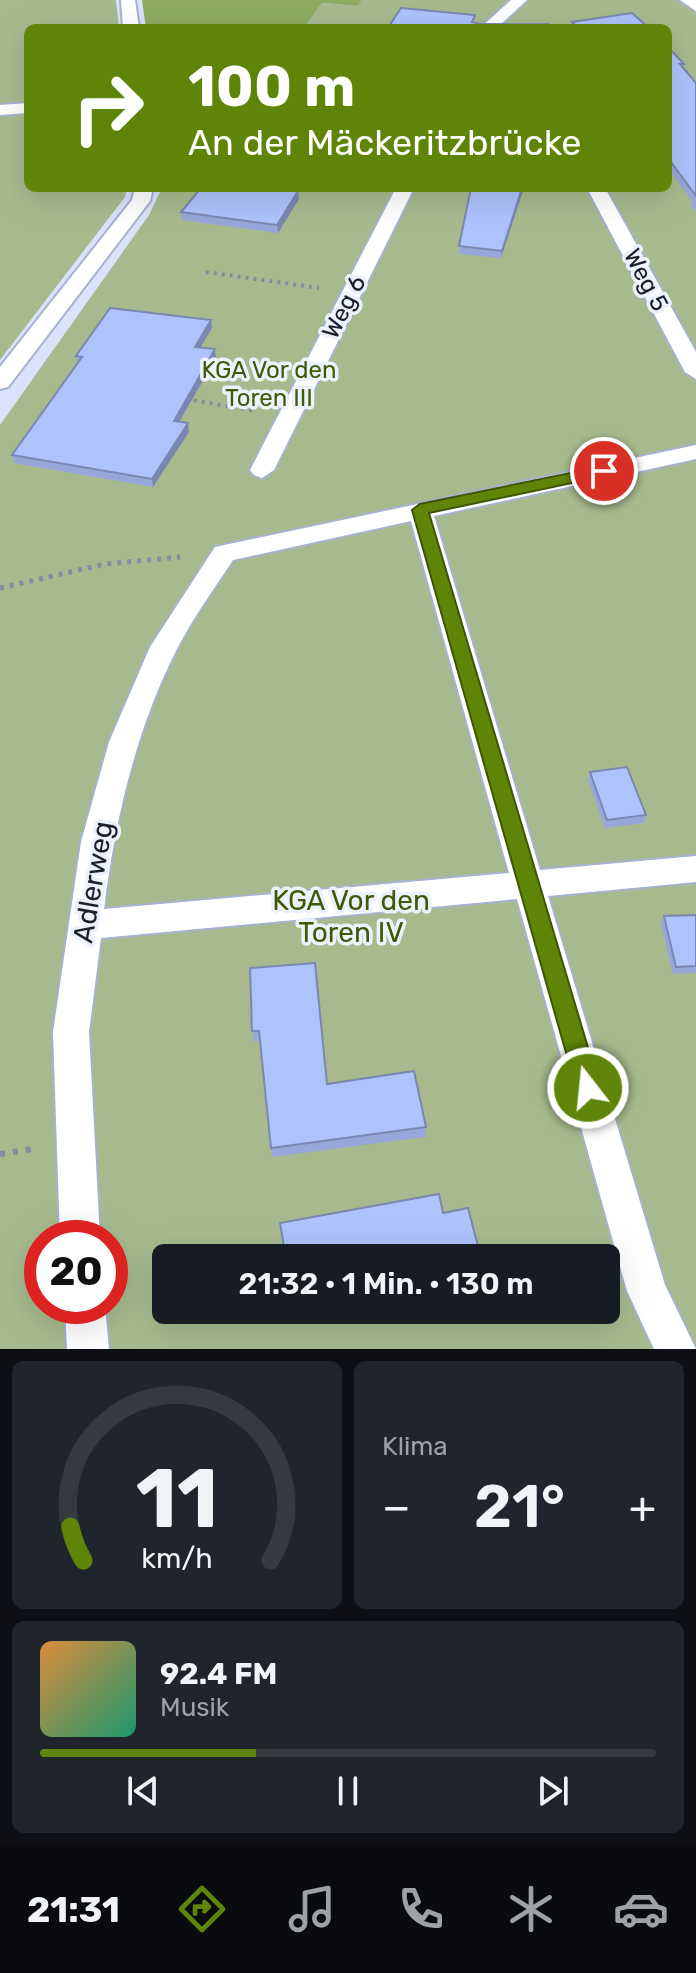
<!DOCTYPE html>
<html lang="de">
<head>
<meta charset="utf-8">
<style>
  body { margin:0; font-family:Rubik,sans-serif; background:#20242c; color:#f1f3f6; height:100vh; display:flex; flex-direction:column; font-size:30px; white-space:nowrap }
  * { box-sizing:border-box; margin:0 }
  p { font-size:26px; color:#9ea1a6 }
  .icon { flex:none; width:44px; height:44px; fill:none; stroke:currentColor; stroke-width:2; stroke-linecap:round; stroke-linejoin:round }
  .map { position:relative; height:1349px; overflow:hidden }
  .panel { display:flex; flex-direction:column; gap:12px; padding:12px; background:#0d0f14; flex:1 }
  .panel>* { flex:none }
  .banner { position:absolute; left:24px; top:24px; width:648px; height:168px; border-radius:12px; box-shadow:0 8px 32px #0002; background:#5f8508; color:#fff; overflow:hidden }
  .speed { position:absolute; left:24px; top:1220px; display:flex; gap:16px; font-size:40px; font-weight:700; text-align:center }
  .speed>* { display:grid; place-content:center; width:104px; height:104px; border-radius:50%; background:#171b24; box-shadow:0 8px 32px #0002; line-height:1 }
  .speed .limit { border:12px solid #d22; background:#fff; color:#111 }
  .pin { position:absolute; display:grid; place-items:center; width:68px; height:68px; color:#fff; margin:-34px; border:4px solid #fff; border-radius:50%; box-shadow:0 2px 8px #0007 }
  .me { position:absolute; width:88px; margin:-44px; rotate:344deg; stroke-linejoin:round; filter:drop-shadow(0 0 6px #0008) }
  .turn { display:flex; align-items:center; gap:28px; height:168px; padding:0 32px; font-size:36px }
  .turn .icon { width:104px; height:104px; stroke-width:2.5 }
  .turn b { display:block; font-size:56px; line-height:68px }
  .big { font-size:60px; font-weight:600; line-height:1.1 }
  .panel .widget { flex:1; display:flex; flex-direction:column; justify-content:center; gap:12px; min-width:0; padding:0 28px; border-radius:12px; background:#20242c }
  .panel .dial { align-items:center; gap:0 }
  .dial svg { height:208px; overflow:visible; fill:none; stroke:#363941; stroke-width:7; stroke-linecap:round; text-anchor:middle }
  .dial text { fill:#f1f3f6; stroke:none }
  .song { display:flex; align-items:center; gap:24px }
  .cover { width:96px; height:96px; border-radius:12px; background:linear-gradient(135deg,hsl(30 70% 55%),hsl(160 70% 35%)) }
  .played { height:8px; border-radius:4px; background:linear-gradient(90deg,#5f8508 35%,#363941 35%) }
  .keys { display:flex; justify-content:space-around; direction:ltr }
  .heat { display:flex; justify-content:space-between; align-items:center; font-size:44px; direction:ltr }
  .panel .tiles { flex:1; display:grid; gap:12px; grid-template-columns:1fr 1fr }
  .widget:last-child { grid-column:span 2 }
  .trip { position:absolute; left:152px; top:1244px; width:468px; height:80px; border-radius:12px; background:#171b24; box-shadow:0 8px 32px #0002; font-weight:600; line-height:80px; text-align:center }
  .dock { display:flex; height:128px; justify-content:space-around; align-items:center; background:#090b0e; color:#9ea1a6 }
  .dock .icon { width:56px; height:56px }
  .dock .active { color:#5f8508 }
  .dock b { font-size:36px; color:#f1f3f6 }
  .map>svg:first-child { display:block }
  .green { fill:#a7ba8e; fill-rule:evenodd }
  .forest { fill:#8dac62 }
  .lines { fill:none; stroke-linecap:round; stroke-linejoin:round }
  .lane-casing { stroke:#a7b2ce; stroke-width:4 }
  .path-far2 { stroke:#858c9e; stroke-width:4; stroke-dasharray:3 5; stroke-linecap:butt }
  .path-far1 { stroke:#858c9e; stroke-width:5; stroke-dasharray:4 6; stroke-linecap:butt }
  .path { stroke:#858c9e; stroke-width:6; stroke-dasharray:5 8; stroke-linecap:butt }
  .lane { fill:#fff; fill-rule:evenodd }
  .wall { fill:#96a8d9 }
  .shaded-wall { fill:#7a88b0 }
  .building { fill:#aec3fc; stroke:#7a88b0; stroke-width:2 }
  .route { fill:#5f8508; stroke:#3e5605; stroke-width:2 }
  .labels { text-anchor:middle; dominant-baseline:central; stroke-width:7; stroke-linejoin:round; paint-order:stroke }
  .far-street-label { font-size:24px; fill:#1c202a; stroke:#ecf1fd }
  .far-park-label { font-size:24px; fill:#3f5a05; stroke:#ecf1fd }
  .street-label { font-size:28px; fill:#1c202a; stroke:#ecf1fd }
  .park-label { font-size:28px; fill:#3f5a05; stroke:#ecf1fd }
</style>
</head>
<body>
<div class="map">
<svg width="696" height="1349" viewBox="0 0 696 1349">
  <rect width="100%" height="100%" fill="#dae3fb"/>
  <path class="green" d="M0,0H116L119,28H28V105L0,107Z
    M362,0H696V1349H0V425L149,215L162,188H668V28H304L322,3L356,6ZM42,1238H110V1306H42ZM166,1258H606V1310H166Z
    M28,112V188H127L125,197L0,360V114Z"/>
  <path class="forest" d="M142,0H362L357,6L322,3L304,28H146Z"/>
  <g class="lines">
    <defs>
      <path id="lane" d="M121,0H135L139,28H123Z
        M511,0H527L497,28H480Z
        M680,0H696V11Z
        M28,103V113L0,115V105Z
        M135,188H153L150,201L8,387L0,389V367L132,200Z
        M396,188H414L274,470L262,478L254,475L250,470Z
        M587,188H605L696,352V379L685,372Z
        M696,445V459L434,516L540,870L696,856V882L548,896L665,1285L696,1349H654L627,1291L517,899L101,938L89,1032L100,1238H60L53,1032L81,842L109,742L150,647L215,547ZM411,521L509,873L104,909C115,820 136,729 177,649C193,618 214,589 233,560Z
        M65,1306H105L109,1349H67Z"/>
    </defs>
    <use href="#lane" class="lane-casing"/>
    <path class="path-far2" d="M206,272L319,288
      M186,399L255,411"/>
    <path class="path-far1" d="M0,588L105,564L180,557"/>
    <path class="path" d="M0,1154L33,1149"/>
    <use href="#lane" class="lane"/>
  </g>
  <path class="wall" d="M668,47L696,83V211L691,205L692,201L668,168Z
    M471,188H524L501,258L459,254Z
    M298,191L299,199L278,233L182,220L181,212Z
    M211,320L212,328L200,347L215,349L216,358L179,422L189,432L153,487L14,463L12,455L77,363L76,356Z
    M590,772L646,815L644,823L605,828L588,780Z
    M696,915V973L673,974L661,924L664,916Z
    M250,968L327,1084L426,1127L425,1137L272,1157L260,1041H253Z"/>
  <path class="shaded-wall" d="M522,188H524L501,258L502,251Z
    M298,191L299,199L278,233L277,225Z
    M211,320L212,328L196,355L195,347Z
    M215,349L216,358L175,429L174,421Z
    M188,423L189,432L153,487L152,479Z"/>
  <path class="building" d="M401,8L475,15L472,22L480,24H548L546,28H388Z
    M632,13L649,28H578L572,22Z
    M668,47L684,64H680L696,83V196L668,158Z
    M201,188H276L298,191L277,225L181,212Z
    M471,188H522L502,251L459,246Z
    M110,308L211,320L195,347L215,349L174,421L188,423L152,479L12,455L82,357L76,356Z
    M627,767L646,815L607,820L590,772Z
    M696,915V966L676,967L664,916Z
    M315,963L327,1084L414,1071L426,1127L271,1148L259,1031H252L250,968Z
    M439,1194L443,1213L468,1208L481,1258H286L280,1223Z"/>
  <path class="route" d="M604,466L610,468V475L429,513L600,1088L596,1096L588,1099L580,1096L576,1088L412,510L420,504Z"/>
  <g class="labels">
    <g class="far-street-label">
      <text transform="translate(646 280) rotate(62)">Weg 5</text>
      <text transform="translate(344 307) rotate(-63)">Weg 6</text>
    </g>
    <g class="far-park-label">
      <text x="269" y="370">KGA Vor den<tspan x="269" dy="28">Toren III</tspan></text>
    </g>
    <g class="street-label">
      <text transform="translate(93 882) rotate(-80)">Adlerweg</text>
    </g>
    <g class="park-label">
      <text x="351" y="900">KGA Vor den<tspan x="351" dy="32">Toren IV</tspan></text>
    </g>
  </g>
</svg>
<div class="speed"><div class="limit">20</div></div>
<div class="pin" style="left:604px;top:471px;background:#d93025"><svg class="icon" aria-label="arrive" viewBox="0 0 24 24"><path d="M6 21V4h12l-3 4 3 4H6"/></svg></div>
<svg class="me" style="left:588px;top:1088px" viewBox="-20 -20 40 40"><circle r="17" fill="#5f8508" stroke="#fff" stroke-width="3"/><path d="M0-11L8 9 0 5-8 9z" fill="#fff"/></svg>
<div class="trip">21:32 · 1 Min. · 130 m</div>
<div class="banner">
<div class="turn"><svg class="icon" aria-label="right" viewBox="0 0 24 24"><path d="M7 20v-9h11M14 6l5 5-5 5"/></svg><div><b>100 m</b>An der Mäckeritzbrücke</div></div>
</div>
</div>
<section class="panel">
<div class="tiles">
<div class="widget dial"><svg viewBox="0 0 100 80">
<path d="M14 69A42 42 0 1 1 86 69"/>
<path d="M14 69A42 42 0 0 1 9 56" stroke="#5f8508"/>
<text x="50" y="56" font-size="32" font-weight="700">11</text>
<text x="50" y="72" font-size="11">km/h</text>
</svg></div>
<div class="widget"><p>Klima</p>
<div class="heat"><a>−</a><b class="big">21°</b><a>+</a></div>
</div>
<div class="widget">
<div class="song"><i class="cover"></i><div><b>92.4 FM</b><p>Musik</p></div></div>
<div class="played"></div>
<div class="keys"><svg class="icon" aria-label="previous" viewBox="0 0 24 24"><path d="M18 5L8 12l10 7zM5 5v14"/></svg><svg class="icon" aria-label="pause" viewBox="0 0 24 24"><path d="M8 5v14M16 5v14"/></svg><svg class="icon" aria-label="next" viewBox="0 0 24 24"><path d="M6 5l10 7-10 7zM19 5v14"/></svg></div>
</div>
</div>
</section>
<nav class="dock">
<b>21:31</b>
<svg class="icon active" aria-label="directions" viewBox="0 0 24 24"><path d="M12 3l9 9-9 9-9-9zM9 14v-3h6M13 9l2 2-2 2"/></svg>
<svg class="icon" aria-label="music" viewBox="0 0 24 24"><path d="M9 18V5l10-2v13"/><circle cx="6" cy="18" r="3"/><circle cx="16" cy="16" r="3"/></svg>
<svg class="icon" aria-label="phone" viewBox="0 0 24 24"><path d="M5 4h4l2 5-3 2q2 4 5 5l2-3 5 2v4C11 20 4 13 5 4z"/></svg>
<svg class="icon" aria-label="climate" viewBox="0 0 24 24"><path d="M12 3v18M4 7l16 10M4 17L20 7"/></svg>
<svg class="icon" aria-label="car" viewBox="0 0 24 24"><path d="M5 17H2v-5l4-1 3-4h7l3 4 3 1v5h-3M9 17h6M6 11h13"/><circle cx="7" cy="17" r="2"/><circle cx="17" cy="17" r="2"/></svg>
</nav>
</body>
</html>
